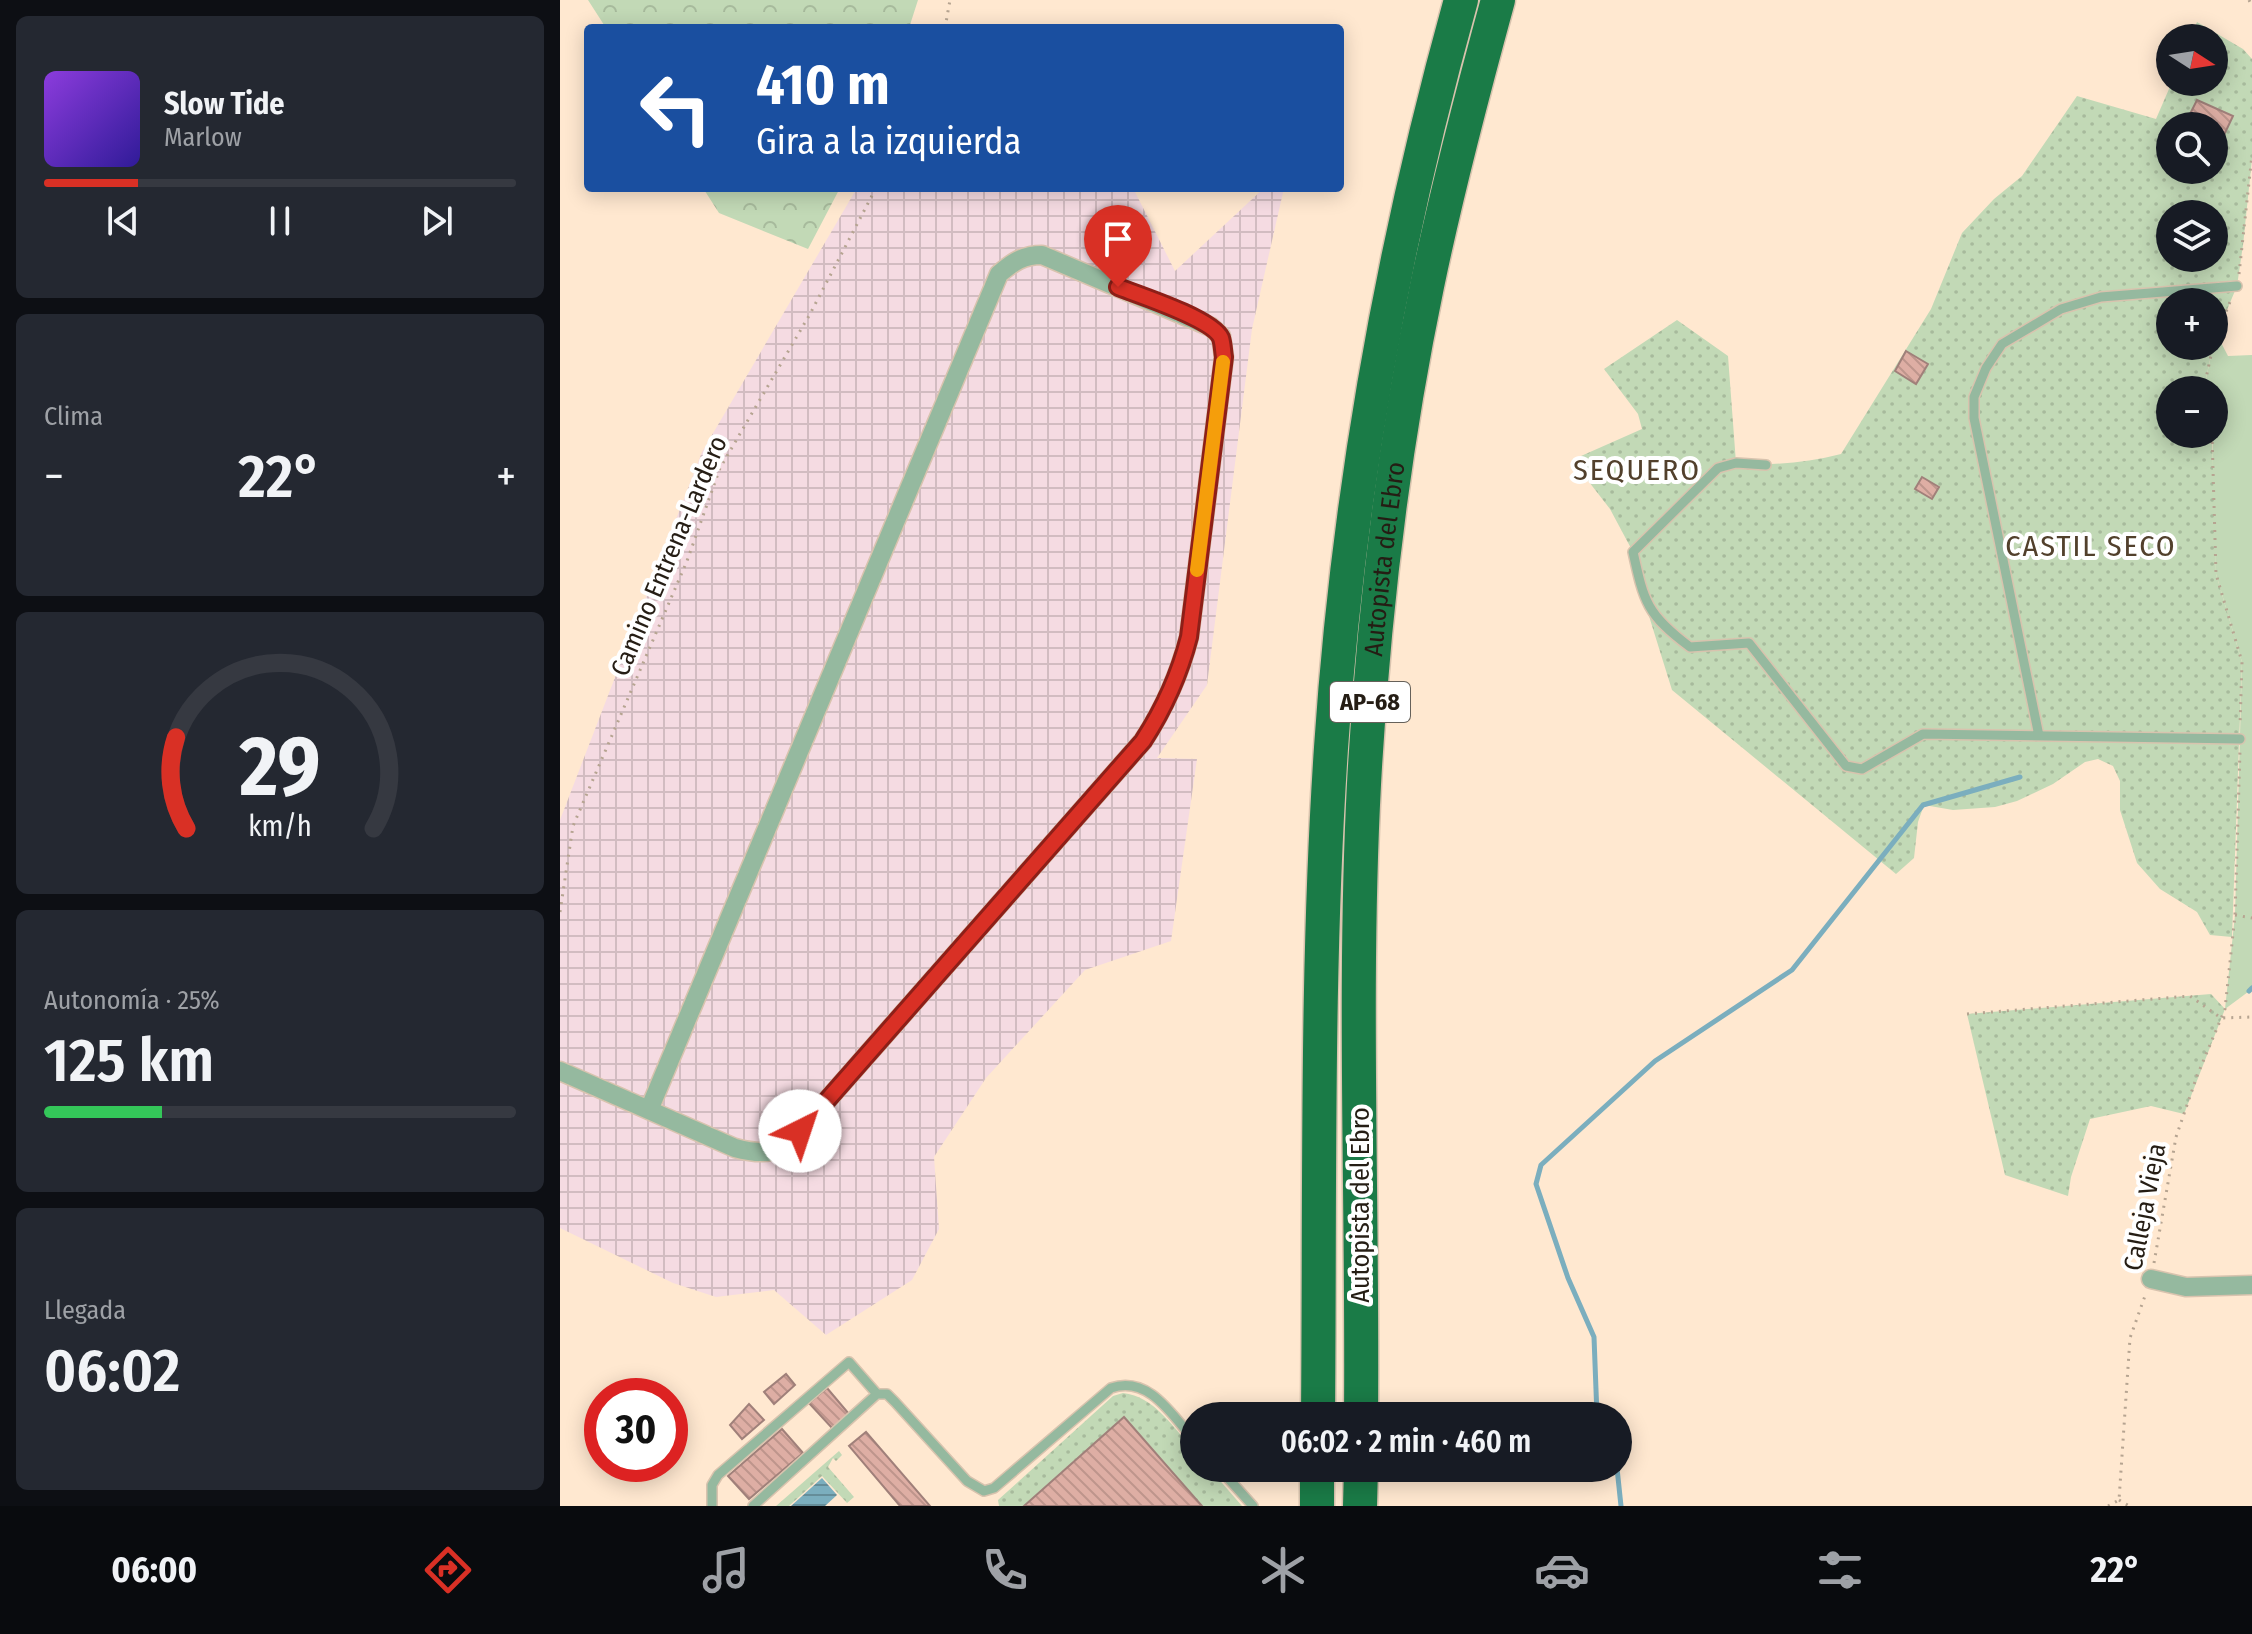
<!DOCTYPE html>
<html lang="es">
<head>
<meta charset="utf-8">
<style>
  body { margin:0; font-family:"Fira Sans Condensed",sans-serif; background:#242831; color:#f1f3f6; height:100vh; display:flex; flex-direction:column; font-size:30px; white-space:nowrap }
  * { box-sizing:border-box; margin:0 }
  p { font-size:26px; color:#9ea1a6 }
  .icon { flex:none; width:44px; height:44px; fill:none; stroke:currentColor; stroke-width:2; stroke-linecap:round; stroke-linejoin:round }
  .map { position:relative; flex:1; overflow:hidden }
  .side { display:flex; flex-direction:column; gap:16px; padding:16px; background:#0d0f14; width:560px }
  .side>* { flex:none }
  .hud { position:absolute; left:24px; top:24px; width:760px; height:168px; border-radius:8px; box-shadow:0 4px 20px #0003; background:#1a4fa0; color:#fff; overflow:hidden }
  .needle { width:52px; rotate:102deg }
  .tools { position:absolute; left:1596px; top:24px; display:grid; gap:16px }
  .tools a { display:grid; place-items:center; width:72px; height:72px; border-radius:50%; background:#171b24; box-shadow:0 4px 20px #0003; font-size:40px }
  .speed { position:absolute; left:24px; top:1378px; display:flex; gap:16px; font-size:40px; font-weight:700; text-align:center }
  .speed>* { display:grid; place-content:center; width:104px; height:104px; border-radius:50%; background:#171b24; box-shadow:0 4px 20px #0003; line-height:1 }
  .speed .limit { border:12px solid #d22; background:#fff; color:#111 }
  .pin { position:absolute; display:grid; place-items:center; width:68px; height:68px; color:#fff; margin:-82px -34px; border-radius:50% 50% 50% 0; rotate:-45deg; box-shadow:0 0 8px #0007 }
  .pin .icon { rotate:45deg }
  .me { position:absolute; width:88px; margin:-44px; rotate:41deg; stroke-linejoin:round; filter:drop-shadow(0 0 6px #0008) }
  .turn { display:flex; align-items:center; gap:28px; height:168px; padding:0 40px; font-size:36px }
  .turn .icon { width:104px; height:104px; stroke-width:2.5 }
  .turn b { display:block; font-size:56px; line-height:68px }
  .big { font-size:60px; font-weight:600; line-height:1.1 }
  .side .widget { flex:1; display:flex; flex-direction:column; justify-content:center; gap:12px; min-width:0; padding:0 28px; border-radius:12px; background:#242831 }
  .side .dial { align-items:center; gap:0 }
  .dial svg { height:208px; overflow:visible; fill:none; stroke:#363941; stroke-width:7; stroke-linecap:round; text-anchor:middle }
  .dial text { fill:#f1f3f6; stroke:none }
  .song { display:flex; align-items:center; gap:24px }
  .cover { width:96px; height:96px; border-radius:12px; background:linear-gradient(135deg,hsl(270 70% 55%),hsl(250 70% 35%)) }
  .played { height:8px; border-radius:4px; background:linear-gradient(90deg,#d93025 20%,#363941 20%) }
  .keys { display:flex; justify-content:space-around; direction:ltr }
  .heat { display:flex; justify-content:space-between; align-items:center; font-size:44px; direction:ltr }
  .charge { height:12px; border-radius:6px; background:linear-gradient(90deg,#34c759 25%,#363941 0) }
  .trip { position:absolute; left:620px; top:1402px; width:452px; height:80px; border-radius:40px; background:#171b24; box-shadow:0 4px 20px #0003; font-weight:600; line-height:80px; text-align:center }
  .dock { display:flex; height:128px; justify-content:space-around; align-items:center; background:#090b0e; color:#9ea1a6 }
  .dock .icon { width:56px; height:56px }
  .dock .active { color:#d93025 }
  .dock b { font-size:36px; color:#f1f3f6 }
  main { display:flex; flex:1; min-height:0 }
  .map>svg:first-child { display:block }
  .industrial { fill:url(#industrial-grid) }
  .grass { fill:#c2d9b6 }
  .forest { fill:url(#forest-crowns) }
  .garden { fill:url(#garden-dots); fill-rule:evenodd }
  .water { fill:url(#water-rules) }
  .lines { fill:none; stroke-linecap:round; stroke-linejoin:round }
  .stream { stroke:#7baebe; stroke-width:5 }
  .building { fill:url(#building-back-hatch); stroke:#a0807a; stroke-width:2 }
  .service-casing { stroke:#d8c3ae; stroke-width:12 }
  .minor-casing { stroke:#d8c3ae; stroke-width:21 }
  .motorway-casing { stroke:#d8c3ae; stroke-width:37 }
  .path { stroke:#b6a491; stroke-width:3; stroke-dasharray:2 6; stroke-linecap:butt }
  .service { stroke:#95b99f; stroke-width:9 }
  .minor { stroke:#95b99f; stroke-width:18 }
  .motorway { stroke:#1a7b47; stroke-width:34 }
  .route-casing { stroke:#8d1f18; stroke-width:20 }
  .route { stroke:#d93025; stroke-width:14 }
  .slow { stroke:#f59e0b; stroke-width:14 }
  .labels { text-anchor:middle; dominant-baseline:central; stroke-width:8; stroke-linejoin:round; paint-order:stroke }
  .shield { fill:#fff; stroke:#66615a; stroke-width:2 }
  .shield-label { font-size:24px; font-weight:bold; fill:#251d14 }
  .street-label { font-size:26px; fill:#251d14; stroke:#fff }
  .quarter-label { font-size:30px; letter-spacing:2px; fill:#52402c; stroke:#fff }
</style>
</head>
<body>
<main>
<section class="side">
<div class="widget">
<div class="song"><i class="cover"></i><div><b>Slow Tide</b><p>Marlow</p></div></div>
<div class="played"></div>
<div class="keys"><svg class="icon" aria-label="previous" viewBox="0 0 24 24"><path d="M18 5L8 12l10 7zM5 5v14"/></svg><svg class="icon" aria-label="pause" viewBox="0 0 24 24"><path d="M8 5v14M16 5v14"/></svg><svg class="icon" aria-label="next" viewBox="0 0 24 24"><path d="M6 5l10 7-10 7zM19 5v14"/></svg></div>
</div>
<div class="widget"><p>Clima</p>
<div class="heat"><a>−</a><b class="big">22°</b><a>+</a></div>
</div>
<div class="widget dial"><svg viewBox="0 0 100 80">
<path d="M14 69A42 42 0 1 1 86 69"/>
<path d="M14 69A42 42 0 0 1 10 34" stroke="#d93025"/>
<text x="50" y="56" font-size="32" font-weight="700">29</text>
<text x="50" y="72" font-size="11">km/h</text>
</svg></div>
<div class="widget"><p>Autonomía · 25%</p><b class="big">125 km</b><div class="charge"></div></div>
<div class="widget"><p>Llegada</p><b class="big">06:02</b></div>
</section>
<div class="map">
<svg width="1692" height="1506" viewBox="0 0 1692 1506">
  <defs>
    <pattern id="industrial-grid" width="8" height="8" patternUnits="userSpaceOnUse" patternTransform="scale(2)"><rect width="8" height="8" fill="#f5dbe2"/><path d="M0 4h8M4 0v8" fill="none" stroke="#d2bcc1"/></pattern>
    <pattern id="forest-crowns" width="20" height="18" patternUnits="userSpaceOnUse" patternTransform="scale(2)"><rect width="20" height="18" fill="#c2d9b6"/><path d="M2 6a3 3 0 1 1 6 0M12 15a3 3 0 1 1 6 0" fill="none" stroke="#a7ba9c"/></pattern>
    <pattern id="garden-dots" width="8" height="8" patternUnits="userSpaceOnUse" patternTransform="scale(2)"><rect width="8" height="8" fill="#c2d9b6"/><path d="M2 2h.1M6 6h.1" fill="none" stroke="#a7ba9c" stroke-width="1.8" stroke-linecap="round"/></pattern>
    <pattern id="water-rules" width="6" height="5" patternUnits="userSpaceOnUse" patternTransform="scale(2)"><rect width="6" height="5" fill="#7baebe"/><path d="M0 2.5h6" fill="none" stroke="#658d99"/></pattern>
    <pattern id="building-back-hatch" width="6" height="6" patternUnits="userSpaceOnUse" patternTransform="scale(2)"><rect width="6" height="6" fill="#deaea4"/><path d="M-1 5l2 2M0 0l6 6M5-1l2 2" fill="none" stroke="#be958c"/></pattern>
  </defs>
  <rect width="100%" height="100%" fill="#ffe8d0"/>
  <path class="industrial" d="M297,188H573L615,271L704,188H724L692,329L647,685L597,758L637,759L611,941L525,970L426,1078L374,1157L379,1229L352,1280L266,1335L214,1290L156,1297L113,1283L0,1228V820L142,452Z"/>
  <path class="grass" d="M1656,333L1668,356L1692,355V989L1665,1009L1675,915L1682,662L1656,574L1652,486L1654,390H1646L1645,383Z"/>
  <path class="forest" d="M28,0H358L349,28H46Z
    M143,188H280L248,249L159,213Z"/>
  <path class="garden" d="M1637,22L1683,49L1692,59V159L1683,245L1677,286L1654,341V302H1610V346H1653L1645,383L1646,390H1610V434H1652L1656,574L1682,662L1672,937L1650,935L1637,912L1600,889L1577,863L1560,810V781L1553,766L1538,759L1525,762L1493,784L1457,801L1435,807L1393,810L1364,805L1358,822L1354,858L1336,874L1112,690L1084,600L1073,552L1050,509L1012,460L1082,429L1078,414L1044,369L1117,320L1168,356L1176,463C1212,466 1245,463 1281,454L1371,309L1402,233L1434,199L1462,176L1517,96L1596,119L1612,82H1654V38H1630ZM1610,126H1654V170H1610ZM1610,214H1654V258H1610Z
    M1651,994L1665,1009L1624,1114L1591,1106L1530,1119L1511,1177L1508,1196L1445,1175L1407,1014Z
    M563,1393C594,1396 615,1429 634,1451V1468H649L682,1506H642L564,1417L464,1506H439L438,1500L553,1396Z
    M279,1451L282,1455L276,1461L273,1458L268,1467L294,1497L287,1503L262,1476L229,1506H216Z"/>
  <path class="water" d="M262,1478L277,1495L265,1506H231Z"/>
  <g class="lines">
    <path class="stream" d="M1689,991L1692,988
      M1037,1416L1034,1337L1008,1278L976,1184L981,1165L1095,1061L1232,970L1363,805L1460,777
      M1057,1468L1061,1506"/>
  </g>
  <path class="building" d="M1637,100L1673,116L1665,133L1629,116Z
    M1346,351L1368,364L1356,384L1335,371Z
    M1362,477L1379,487L1372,499L1355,489Z
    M226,1374L235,1385L214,1404L204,1392Z
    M267,1388L289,1414L273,1429L249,1403Z
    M189,1404L204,1420L182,1439L170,1425Z
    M564,1417L642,1506H464Z
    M222,1429L243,1453L189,1499L168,1476Z
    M306,1432L370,1506H340L289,1446Z"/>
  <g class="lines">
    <defs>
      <path id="service" d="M1206,465L1176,463L1158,468L1073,552C1084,602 1087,615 1130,647L1189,643L1286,766L1302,769L1363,734L1680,739
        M1479,736L1414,418V397L1426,368L1442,344L1501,309L1541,297L1677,286
        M659,1468L693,1506
        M152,1506V1485L158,1475L289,1362L317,1394
        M193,1506L317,1394H327L335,1402L407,1481L424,1491L434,1488L551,1388C589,1375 612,1415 634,1440"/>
      <path id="minor" d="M0,1071L175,1148C205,1156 219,1154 240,1131L583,741C605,707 619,676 629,637L664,357L661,336L651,327L482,255C463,255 453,262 439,274L89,1110
        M1591,1279L1626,1287L1692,1285"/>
      <g id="motorway">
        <path d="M758,1416C760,1194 756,970 771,748C788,492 832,247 901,0"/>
        <path id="s1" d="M801,1416C803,1205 793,995 804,784C813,618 833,449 867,286C887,189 912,95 938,0"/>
        <path d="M757,1506V1468"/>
        <path d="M800,1506L801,1468"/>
      </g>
    </defs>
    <use href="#service" class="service-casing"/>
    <use href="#minor" class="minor-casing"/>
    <use href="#motorway" class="motorway-casing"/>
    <path class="path" d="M1689,0L1692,6
      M385,28L390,0
      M1679,274L1692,155
      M1654,341L1672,297
      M1646,390L1645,383L1653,346
      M1652,434L1656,574L1682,662L1680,726
      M0,912L13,826L127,561L160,468L250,314L316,188
      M1675,915L1692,918
      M1407,1014L1630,996L1661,1018L1692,1017
      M1594,1263L1616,1137L1637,1076L1665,1009L1675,915L1680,750
      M1559,1500L1569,1506
      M1548,1506L1559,1500L1570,1338L1586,1293"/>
    <use href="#service" class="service"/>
    <use href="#minor" class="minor"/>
    <use href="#motorway" class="motorway"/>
  </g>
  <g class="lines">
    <defs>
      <path id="route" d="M240,1131L583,741C605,707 619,676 629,637L664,357C663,352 663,344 661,338C653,319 579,295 558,287"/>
    </defs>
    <use href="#route" class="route-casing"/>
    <use href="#route" class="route"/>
    <path class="slow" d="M637,570L663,362"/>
  </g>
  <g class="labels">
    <rect class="shield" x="770" y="682" width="80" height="40" rx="6"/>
    <g class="shield-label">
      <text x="810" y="702">AP-68</text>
    </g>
    <g class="street-label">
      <text transform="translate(109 556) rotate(-67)">Camino Entrena-Lardero</text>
      <text stroke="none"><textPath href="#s1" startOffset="858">Autopista del Ebro</textPath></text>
      <text transform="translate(800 1205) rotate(-90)">Autopista del Ebro</text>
      <text transform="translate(1585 1207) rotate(-79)">Calleja Vieja</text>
    </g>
    <g class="quarter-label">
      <text x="1077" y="470">SEQUERO</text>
      <text x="1531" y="546">CASTIL SECO</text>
    </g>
  </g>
</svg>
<div class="tools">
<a><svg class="needle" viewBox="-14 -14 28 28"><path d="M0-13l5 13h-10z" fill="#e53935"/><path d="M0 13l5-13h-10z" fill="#9ea1a6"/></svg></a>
<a><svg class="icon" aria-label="search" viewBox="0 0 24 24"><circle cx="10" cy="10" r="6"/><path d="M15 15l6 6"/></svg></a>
<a><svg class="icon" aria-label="layers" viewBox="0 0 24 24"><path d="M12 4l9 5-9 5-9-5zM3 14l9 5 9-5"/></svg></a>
<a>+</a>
<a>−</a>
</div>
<div class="speed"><div class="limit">30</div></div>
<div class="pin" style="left:558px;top:287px;background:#d93025"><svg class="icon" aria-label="arrive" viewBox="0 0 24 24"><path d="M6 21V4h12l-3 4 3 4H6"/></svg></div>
<svg class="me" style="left:240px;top:1131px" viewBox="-20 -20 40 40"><circle r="19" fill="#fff"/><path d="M0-13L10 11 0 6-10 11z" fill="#d93025"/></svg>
<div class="trip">06:02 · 2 min · 460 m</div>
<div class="hud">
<div class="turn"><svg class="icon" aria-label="left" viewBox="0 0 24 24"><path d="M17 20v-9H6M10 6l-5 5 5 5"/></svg><div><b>410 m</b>Gira a la izquierda</div></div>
</div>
</div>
</main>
<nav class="dock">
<b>06:00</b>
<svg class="icon active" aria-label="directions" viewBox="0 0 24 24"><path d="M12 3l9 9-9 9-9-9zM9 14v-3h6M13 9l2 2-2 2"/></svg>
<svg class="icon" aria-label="music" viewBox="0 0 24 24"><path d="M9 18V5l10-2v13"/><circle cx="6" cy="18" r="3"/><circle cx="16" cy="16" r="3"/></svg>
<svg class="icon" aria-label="phone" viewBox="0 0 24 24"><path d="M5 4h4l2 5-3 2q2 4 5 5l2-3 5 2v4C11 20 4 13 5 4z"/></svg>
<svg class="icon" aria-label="climate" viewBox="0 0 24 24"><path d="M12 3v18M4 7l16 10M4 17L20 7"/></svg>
<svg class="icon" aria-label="car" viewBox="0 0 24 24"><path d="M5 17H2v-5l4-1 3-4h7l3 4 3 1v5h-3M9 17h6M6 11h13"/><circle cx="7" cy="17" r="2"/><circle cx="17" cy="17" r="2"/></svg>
<svg class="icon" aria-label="filters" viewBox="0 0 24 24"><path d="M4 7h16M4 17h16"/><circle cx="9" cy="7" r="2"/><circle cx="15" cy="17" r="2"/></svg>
<b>22°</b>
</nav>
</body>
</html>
